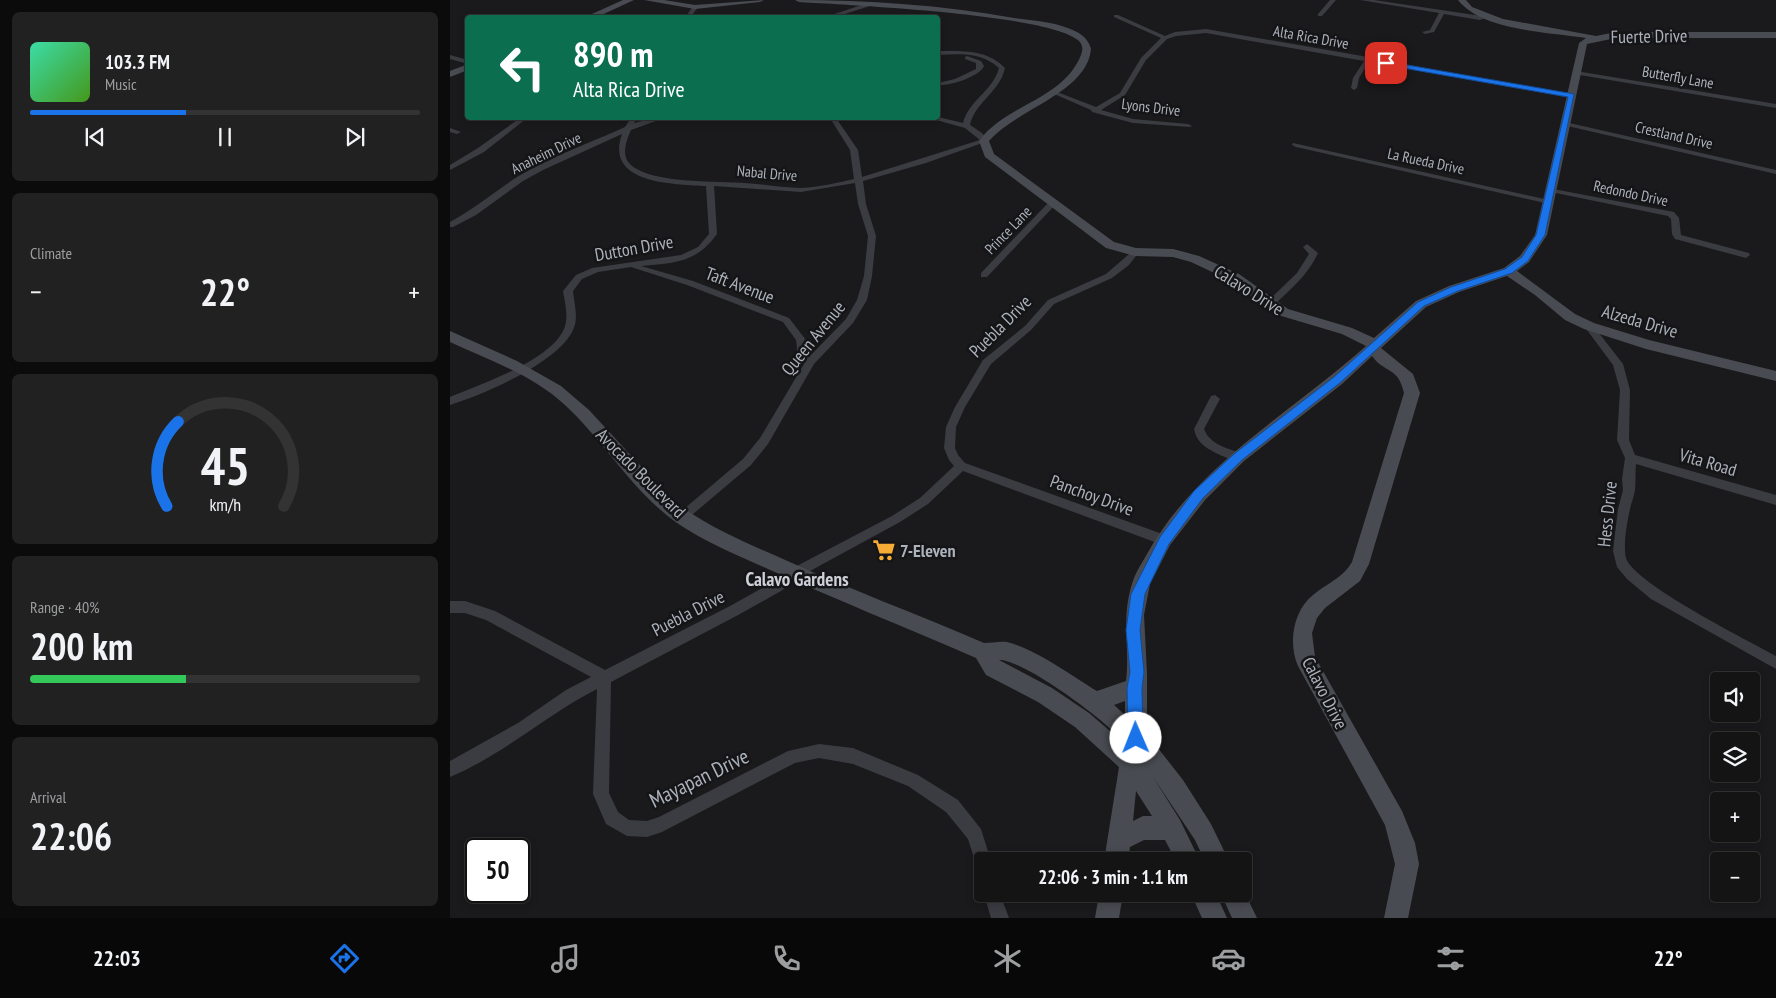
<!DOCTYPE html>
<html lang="en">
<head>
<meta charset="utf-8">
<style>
  body { margin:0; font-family:"PT Sans Narrow",sans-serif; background:#212122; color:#f1f3f6; height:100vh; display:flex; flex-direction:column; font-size:19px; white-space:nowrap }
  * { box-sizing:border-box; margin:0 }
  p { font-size:16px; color:#9d9ea0 }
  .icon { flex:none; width:28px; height:28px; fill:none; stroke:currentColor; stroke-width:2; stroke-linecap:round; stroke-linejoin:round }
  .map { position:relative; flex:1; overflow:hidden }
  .panel { display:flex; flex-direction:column; gap:12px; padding:12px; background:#0b0b0c; width:450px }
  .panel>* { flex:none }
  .hud { position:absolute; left:15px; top:15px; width:475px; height:105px; border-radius:5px; box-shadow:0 2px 8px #0003,0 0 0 1px #333334; background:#0b6e4f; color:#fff; overflow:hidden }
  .controls { position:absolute; left:1260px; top:672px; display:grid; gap:10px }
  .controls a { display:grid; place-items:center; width:50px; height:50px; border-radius:5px; background:#141415; box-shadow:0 2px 8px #0003,0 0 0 1px #333334; font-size:25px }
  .speed { position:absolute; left:15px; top:838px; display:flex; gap:10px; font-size:25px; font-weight:700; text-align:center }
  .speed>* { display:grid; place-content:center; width:65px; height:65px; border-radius:50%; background:#141415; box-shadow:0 2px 8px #0003,0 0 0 1px #333334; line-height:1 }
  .speed .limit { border:2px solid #111; border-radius:8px; background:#fff; color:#111 }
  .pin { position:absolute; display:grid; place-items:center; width:42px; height:42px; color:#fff; margin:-21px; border-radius:10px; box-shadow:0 2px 8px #0006 }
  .me { position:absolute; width:55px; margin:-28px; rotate:359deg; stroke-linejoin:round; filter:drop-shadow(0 0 4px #0008) }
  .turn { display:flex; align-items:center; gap:18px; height:105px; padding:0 25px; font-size:22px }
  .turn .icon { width:65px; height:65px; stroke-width:2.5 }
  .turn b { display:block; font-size:35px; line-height:42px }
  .big { font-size:38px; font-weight:700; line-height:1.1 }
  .panel .tile { flex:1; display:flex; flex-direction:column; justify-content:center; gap:8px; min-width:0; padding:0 18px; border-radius:8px; background:#212122 }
  .panel .dial { align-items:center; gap:0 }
  .dial svg { height:130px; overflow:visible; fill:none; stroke:#333334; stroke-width:7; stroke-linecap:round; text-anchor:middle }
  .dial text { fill:#f1f3f6; stroke:none }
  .song { display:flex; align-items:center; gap:15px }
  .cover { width:60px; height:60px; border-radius:8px; background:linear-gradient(135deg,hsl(160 70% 55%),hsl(100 70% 35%)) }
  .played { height:5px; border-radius:2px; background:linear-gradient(90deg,#1a73e8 40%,#333334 40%) }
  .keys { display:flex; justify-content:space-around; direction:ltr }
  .heat { display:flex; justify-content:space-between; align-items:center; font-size:28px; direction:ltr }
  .charge { height:8px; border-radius:4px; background:linear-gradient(90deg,#34c759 40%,#333334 0) }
  .trip { position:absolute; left:524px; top:852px; width:278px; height:50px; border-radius:5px; background:#141415; box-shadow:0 2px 8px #0003,0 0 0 1px #333334; font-weight:700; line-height:50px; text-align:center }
  .dock { display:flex; height:80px; justify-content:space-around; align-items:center; background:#080808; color:#9d9ea0 }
  .dock .icon { width:35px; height:35px }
  .dock .active { color:#1a73e8 }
  .dock b { font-size:22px; color:#f1f3f6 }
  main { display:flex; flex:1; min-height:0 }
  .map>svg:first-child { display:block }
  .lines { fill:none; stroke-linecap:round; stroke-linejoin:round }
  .street { fill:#3a3c41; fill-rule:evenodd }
  .secondary { fill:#484b51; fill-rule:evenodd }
  .route { fill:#1a73e8; stroke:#114b97 }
  .labels { text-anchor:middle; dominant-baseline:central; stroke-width:5; stroke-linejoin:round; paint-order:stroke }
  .far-street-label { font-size:15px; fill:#acb2bc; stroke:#151517 }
  .street-label { font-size:18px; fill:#acb2bc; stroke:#151517 }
  .poi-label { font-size:18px; font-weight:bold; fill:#acb2bc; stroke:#151517; text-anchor:start }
  .neighbourhood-label { font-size:19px; font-weight:bold; fill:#cdd0d8; stroke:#151517 }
  .near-street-label { font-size:21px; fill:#acb2bc; stroke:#151517 }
</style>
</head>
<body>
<main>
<section class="panel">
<div class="tile">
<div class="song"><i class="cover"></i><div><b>103.3 FM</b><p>Music</p></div></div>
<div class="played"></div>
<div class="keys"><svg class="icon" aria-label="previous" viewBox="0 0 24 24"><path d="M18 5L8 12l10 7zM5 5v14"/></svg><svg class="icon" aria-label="pause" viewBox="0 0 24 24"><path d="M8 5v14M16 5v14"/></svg><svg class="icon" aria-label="next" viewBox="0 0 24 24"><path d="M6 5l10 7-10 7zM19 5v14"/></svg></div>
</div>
<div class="tile"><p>Climate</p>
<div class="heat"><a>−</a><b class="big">22°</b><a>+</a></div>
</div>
<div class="tile dial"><svg viewBox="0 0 100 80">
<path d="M14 69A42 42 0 1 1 86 69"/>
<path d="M14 69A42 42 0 0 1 21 17" stroke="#1a73e8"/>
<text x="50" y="56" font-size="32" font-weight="700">45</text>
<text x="50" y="72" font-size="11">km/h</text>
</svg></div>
<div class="tile"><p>Range · 40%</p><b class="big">200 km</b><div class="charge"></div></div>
<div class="tile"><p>Arrival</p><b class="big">22:06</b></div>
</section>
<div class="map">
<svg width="1326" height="918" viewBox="0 0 1326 918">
  <rect width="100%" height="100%" fill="#1a1a1c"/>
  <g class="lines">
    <path class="street" d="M880,0H886L872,16H868V14Z
      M910,0H924L1038,17L1030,20L994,14L984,32L975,34L972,32L980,30L989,13Z
      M418,3L420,6L382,18H372Z
      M243,6L248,7L240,18H235Z
      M664,15H668L715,36L725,32L756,29L918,57L1124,96L1121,98L919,62L909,78L907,88L904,90L901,88L903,78L914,61L756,33L726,36L717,39L696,60L675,95L651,110L683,119L738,124L742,126L740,127L683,123L642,112L641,110L602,93L607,92L646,107L670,93L691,58L711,38L664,17Z
      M488,51C512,51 537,49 555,68C550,92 525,102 520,125L532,133L538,141L476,163L413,181L416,204L426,236L422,276L417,300L403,323L364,364L318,444L301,465L236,520L232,522L228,520L226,517L228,514L293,459L310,438L357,359L348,357L346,340L333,322L237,285L181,267L148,272L132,279L123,291C124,303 129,318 123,330C109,362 33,395 0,405V397C31,384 100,361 114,329C119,318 115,303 113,291L126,275L142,268L231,255L248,247L259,234L256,186C224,184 154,184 172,134L93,170L73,181L26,215L3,227H0V222C24,209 44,192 67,177C100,157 140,143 175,127L181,118H187L184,123L205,118H214L181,130C177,139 171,154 179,163C198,184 267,181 294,183C313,184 332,188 351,188C369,187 387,183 404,179L400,150L380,118H386L408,150L412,177L530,140L515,128L479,118L488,117L513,123C519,100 543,91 549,68C531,52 510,54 488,55ZM405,183L408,204L418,236L414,276L407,300L396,319L362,354L357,353L356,340L339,318L243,281L191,266C225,263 246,263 267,234L264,186L351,192Z
      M0,55L18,60V64L0,59Z
      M517,56L531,61L534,66C529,77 500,86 488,85V83L505,79L526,69V63L515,59V57Z
      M1126,71L1326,104V108L1124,74V72Z
      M70,118H77L34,152L0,170V165L28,148Z
      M1115,122L1326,170V174L1113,125V123Z
      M0,128L11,132L7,134L0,132Z
      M843,143L1099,200L1103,202L1099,204L846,147L842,145Z
      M1098,188L1224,212L1229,218L1231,235L1299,253L1300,255L1296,258L1225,239L1222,234L1221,219L1218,216L1101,192L1097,190Z
      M599,202L606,204L537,277H531V273Z
      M857,244L868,253C858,275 841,289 823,306H817V302L847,273L859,254L853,247Z
      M685,249L689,252L679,265L662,278L604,304L581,330L541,364L515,407L506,427L505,448L508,455L515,463L718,536L720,540L718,544L714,545L710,544L513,471L478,504L450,522L349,577L331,591L290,614L161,682L159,793L168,812L179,820L197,821L209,817L338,751L369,744L403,748L468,775L508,800L531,829L541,861H532V869L527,867L518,839L496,812L458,786L403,764L369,758L345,763L212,832L197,837L177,836L156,824L143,794L147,689C96,715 53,755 0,777V761L68,723L116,690L141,677L36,620L15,613H0V601H15L45,611L155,670L280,606L321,583L341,569L442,516L470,498L504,466L499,460L494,448L496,427L505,407L533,360L575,326L598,300L656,274Z
      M1139,323L1142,324L1173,364L1180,390L1179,440L1185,455L1326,495V505L1186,464C1185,473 1186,481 1185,490C1184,497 1181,503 1180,509C1177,523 1173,544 1176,558C1183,583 1299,641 1326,656V669L1201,599L1177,579L1167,567L1163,551L1168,509L1173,490L1172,479L1175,458L1167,440L1170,390L1163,365L1134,326Z
      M765,395L770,399L754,429C760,445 778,448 792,454L794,457L792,460C784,463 757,450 751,443C747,439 745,434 744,429L761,396Z
      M534,894H550L559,918H541Z"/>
    <path class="secondary" d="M173,0H184L145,18H133Z
      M194,0H214L245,5L314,0L310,2L245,9Z
      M345,0C418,0 492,5 564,18C585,21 608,22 627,32C634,36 639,41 641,49C637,93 566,109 539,141L544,154L664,242L686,248L723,249L749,256L789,274L838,309L902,328L924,338L966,301L999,286L1054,268L1070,256L1085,235L1129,43L1136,38C1099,32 1032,31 1008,0H1016L1022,7L1053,19L1146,36L1166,32H1326V38H1166L1137,44L1097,235L1079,262L1067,271L1125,314L1144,323L1199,340L1326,371V381L1196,349L1134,329L1115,320L1085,295L1057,276L1009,292L976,307L931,348L963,374L970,393L919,564L910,581L875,608L867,618L862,633L865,657L952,811L965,843L969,864L958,918H934L945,864L935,825L848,666C838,643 843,611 863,595C876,584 894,577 902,562L954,393C948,366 935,374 922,356L892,384L794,461L755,500L720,545L700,584L694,615L697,673V734L733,780L761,824L779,861H755L745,840L703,777L730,820L750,861H726L715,840H694L680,847L678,861H654L669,767L625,727L588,702L536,675L526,658C457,628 387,600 318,569C287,555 255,542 227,523C182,491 155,442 115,405C83,375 39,360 0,342V331L67,361L111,386L139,410L222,500C256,526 294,542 333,559C399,589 467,614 534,643C541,643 550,641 557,642C586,649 622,676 647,691L676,681C680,648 671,618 682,584C685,573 692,563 697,554C747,464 841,413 916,346L892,334L828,315L779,280L741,262L723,257L685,256L656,248L535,157L529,141C556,104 613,100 631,55C633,50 633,45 629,41C601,14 396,5 349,2ZM549,660C573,659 660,723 674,743L639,713L602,688ZM675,701V715L664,705ZM686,791L702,816H693L683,821Z
      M18,64V70L0,77V71Z
      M792,887L807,918H782L771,894H792Z
      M649,894H673L669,918H645Z
      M741,894H766L777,918H752Z"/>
  </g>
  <path class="route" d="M934,61L1124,94L1095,235L1078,261L1062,273L1008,291L974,306L891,382L792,460L753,498L719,544L695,594L690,630L694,672L692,688L693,738L691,743L686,745L680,743L678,738L677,688L680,672L676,630L681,594L710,537L744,491L784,454L884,377L968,302L1001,287L1055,269L1072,257L1086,235L1118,97L936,65Z"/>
  <defs>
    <symbol id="supermarket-bare" viewBox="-9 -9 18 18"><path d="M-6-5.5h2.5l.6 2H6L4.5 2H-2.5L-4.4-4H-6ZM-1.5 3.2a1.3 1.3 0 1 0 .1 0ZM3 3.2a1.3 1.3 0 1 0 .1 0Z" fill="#f7ac36" stroke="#151517" stroke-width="2.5" paint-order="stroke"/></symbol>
  </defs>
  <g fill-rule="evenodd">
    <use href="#supermarket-bare" x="418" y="534" width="32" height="32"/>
  </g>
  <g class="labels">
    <g class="far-street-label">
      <text transform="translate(861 37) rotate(10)">Alta Rica Drive</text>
      <text transform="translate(1228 77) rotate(10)">Butterfly Lane</text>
      <text transform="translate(701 107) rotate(7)">Lyons Drive</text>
      <text transform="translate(1224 135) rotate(13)">Crestland Drive</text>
      <text transform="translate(96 153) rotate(-26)">Anaheim Drive</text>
      <text transform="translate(976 161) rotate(12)">La Rueda Drive</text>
      <text transform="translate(317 173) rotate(5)">Nabal Drive</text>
      <text transform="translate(1181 193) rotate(12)">Redondo Drive</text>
      <text transform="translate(558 230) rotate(-46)">Prince Lane</text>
    </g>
    <g class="street-label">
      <text transform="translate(1199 36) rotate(-1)">Fuerte Drive</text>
      <text transform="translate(184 248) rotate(-10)">Dutton Drive</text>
      <text transform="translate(290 285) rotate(21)">Taft Avenue</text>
      <text transform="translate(799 290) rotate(32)">Calavo Drive</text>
      <text transform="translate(1190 321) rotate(16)">Alzeda Drive</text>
      <text transform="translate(550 326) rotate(-45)">Puebla Drive</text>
      <text transform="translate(363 338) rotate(-51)">Queen Avenue</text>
      <text transform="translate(1258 462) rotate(16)">Vita Road</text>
      <text transform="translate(191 473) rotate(45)">Avocado Boulevard</text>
      <text transform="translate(642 495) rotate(20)">Panchoy Drive</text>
      <text transform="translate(1157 514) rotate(-84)">Hess Drive</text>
      <text transform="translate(238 613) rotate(-27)">Puebla Drive</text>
      <text transform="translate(875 693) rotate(63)">Calavo Drive</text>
    </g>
    <g class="poi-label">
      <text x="450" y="550">7-Eleven</text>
    </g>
    <g class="neighbourhood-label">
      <text x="347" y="579">Calavo Gardens</text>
    </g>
    <g class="near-street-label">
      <text transform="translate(249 778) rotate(-26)">Mayapan Drive</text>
    </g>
  </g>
</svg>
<div class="controls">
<a><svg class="icon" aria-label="sound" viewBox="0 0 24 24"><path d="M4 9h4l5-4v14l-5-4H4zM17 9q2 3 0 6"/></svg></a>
<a><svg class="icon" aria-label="layers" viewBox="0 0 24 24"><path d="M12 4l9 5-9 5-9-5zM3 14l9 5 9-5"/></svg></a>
<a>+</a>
<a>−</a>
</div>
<div class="speed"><div class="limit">50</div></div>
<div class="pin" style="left:936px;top:63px;background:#d93025"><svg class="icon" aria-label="arrive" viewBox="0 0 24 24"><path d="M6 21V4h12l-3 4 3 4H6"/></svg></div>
<svg class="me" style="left:686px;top:738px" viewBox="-20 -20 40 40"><circle r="19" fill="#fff"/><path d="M0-13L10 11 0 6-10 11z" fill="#1a73e8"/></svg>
<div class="trip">22:06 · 3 min · 1.1 km</div>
<div class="hud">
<div class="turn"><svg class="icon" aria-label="left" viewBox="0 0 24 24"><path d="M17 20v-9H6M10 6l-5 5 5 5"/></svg><div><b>890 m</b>Alta Rica Drive</div></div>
</div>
</div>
</main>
<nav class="dock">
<b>22:03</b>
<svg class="icon active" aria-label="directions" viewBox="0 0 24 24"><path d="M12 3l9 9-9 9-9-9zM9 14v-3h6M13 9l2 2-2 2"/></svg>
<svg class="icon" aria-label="music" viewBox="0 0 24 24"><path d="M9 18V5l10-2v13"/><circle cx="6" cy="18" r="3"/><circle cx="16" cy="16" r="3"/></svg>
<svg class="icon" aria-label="phone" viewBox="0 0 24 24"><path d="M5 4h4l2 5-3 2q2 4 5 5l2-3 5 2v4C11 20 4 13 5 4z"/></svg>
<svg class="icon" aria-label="climate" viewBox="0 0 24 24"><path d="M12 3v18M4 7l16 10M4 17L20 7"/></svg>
<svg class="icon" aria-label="car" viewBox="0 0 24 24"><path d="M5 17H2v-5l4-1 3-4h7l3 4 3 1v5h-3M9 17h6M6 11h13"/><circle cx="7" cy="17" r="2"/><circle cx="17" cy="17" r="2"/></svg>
<svg class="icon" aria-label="filters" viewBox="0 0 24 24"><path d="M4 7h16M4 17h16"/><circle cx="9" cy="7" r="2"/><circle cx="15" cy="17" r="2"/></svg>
<b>22°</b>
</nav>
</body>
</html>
